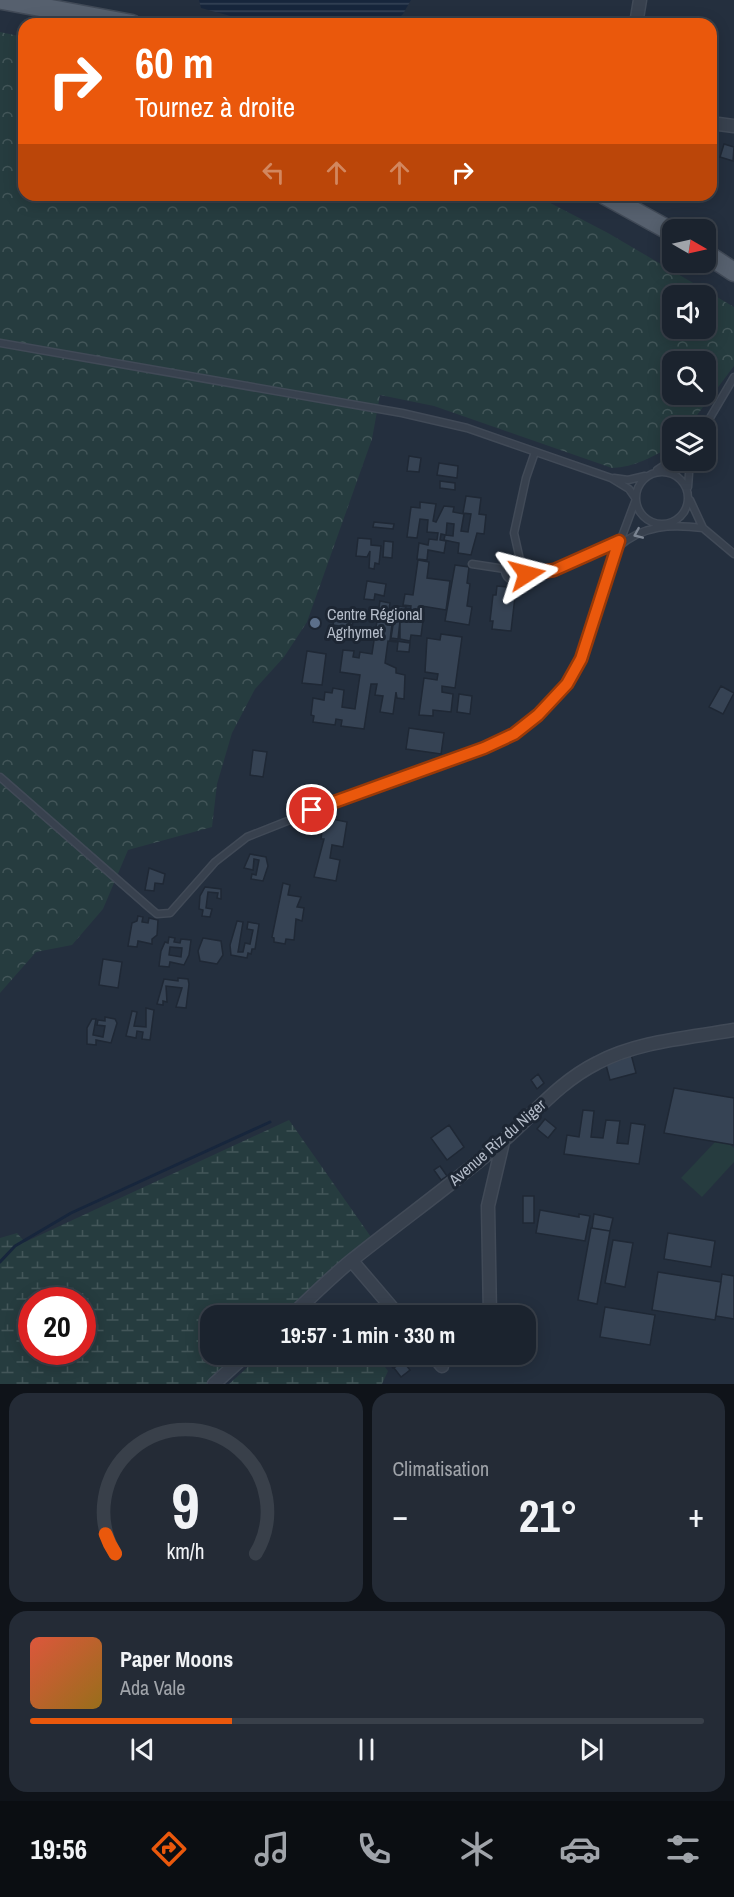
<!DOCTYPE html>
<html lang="fr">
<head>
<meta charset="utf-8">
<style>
  body { margin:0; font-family:"Archivo Narrow",sans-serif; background:#242b36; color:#f1f3f6; height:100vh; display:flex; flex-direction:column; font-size:22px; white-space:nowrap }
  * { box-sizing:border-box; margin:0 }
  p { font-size:20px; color:#a0a4aa }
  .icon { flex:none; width:33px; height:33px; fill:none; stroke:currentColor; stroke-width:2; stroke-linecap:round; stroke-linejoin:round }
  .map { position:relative; height:1384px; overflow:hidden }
  .sheet { display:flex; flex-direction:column; gap:9px; padding:9px; background:#0f1319; flex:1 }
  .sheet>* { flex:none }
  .guide { position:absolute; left:18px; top:18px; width:699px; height:183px; border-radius:18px; box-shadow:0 3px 15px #0003,0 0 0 2px #39404a; background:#ea580c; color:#fff; overflow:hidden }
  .needle { width:39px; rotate:99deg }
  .buttons { position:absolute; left:662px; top:219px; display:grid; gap:12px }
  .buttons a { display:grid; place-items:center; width:54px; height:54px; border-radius:12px; background:#1b232e; box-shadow:0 3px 15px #0003,0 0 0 2px #39404a; font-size:30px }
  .speed { position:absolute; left:18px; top:1287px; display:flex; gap:12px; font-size:30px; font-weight:700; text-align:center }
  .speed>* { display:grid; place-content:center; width:78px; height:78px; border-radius:50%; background:#1b232e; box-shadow:0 3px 15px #0003,0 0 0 2px #39404a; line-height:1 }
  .speed .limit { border:9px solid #d22; background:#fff; color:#111 }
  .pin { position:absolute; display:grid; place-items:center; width:51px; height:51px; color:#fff; margin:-26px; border:3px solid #fff; border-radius:50%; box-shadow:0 2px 6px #0007 }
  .me { position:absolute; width:66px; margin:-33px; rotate:81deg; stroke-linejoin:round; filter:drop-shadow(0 0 4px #0008) }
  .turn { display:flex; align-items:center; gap:21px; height:126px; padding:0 18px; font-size:27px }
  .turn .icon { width:78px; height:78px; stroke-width:2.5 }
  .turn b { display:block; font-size:42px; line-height:51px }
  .lanes { display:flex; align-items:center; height:57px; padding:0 18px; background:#0003; justify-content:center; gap:30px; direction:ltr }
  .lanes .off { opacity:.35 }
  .big { font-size:45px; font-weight:700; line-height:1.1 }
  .sheet .tile { flex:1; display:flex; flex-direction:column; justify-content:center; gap:9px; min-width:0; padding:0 21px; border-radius:18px; background:#242b36 }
  .sheet .dial { align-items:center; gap:0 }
  .dial svg { height:156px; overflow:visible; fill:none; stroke:#39404a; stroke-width:7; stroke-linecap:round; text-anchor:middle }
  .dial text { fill:#f1f3f6; stroke:none }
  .song { display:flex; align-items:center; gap:18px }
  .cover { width:72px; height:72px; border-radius:9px; background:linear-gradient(135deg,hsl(10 70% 55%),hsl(40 70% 35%)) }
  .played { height:6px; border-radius:3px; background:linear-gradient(90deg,#ea580c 30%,#39404a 30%) }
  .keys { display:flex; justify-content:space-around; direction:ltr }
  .heat { display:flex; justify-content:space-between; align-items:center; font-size:33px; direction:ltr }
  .sheet .tiles { flex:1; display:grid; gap:9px; grid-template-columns:1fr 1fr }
  .tile:last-child { grid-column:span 2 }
  .trip { position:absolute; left:200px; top:1305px; width:336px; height:60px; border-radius:18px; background:#1b232e; box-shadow:0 3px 15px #0003,0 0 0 2px #39404a; font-weight:700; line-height:60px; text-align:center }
  .tab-bar { display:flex; height:96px; justify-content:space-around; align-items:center; background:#0b0e12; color:#a0a4aa }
  .tab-bar .icon { width:42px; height:42px }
  .tab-bar .current { color:#ea580c }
  .tab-bar b { font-size:27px; color:#f1f3f6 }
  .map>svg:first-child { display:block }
  .forest { fill:url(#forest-crowns); fill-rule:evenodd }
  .wetland { fill:url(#wetland-marsh); fill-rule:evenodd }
  .pitch { fill:#263c3f }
  .water { fill:url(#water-rules) }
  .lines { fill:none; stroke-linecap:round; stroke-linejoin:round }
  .stream { stroke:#17263c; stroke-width:3 }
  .building { fill:#364354; stroke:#1f2835; stroke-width:1.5; fill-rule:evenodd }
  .lane-casing { stroke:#414a57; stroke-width:9 }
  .street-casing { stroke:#414a57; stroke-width:15 }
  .primary-casing { stroke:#414a57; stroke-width:21 }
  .lane { stroke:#38414e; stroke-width:6 }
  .street { stroke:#38414e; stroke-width:12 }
  .primary { stroke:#56606e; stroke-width:18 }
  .oneway { stroke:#7c8592 }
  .route-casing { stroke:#983908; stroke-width:15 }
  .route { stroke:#ea580c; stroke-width:10 }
  .service-dot { fill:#5c6f8a; stroke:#1d2633; stroke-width:2 }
  .labels { text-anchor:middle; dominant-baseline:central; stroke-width:6; stroke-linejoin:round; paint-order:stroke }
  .poi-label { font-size:16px; fill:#b4bcc9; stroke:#1d2633; text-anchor:start }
  .street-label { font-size:16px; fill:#b4bcc9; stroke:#1d2633 }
</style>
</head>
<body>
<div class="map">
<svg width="734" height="1384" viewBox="0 0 734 1384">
  <defs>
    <pattern id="forest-crowns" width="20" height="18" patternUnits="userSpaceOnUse" patternTransform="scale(1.5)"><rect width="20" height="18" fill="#263c3f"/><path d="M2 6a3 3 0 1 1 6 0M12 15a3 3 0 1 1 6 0" fill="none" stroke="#435659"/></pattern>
    <pattern id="wetland-marsh" width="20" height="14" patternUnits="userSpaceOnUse" patternTransform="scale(1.5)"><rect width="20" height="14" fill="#263c3f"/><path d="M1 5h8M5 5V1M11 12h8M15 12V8" fill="none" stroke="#435659"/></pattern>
    <pattern id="water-rules" width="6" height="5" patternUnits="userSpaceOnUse" patternTransform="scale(1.5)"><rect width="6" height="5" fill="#17263c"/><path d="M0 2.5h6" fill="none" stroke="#364457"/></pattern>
  </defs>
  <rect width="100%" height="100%" fill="#242f3e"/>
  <path class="forest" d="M0,32L24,37V195H535L608,233L734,307V366L688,427L672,428V446C652,457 635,467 612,468L434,406L380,395L372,439L307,622L284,657L255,689L232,733L217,784L212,827L128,850L103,909L72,945L36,952L0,993ZM672,296H705V328H672ZM672,362H705V394H672Z"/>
  <path class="wetland" d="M289,1120L371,1237L280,1315L210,1316V1354L238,1355L207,1384H0V1238L17,1233L25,1242ZM32,1300H82V1352H32Z
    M262,1354L376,1355L388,1371L382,1384H229Z"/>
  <path class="pitch" d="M715,1142L729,1144L734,1148V1162L702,1197L681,1178Z"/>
  <path class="water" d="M199,0H411L403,14L393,24H260L201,8Z"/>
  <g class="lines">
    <path class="stream" d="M0,1262L15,1246L71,1213L270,1122"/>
  </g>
  <path class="building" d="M724,144L734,147L733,161L720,157Z
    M409,456L421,458L419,472L407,471Z
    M439,463L458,466L457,478L437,475Z
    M440,481L455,483V490L440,488Z
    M466,496L481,498L479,514L486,515L484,534L477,533L471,555L458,553L459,543L444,540L445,535L453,536L454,524L447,523L446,535L441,534L440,540L446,541L444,553L428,550L427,560L417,559L419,543L428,545L429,539L437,540L438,533L427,532L428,520L420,519L417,538L407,537L411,507L420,508V502L436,504L433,521L436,522L444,506L454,507L453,512L464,514L461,531L468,532L471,514L463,513Z
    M374,522L394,524L393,529L373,527Z
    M358,538L371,539V545L381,546L379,564L375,563L374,569L369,568L370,551L367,557L356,556Z
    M384,541L393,542L392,558L383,557Z
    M418,560L429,562L427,578L450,581L446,610L422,606L421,612L424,613L421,636L411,635L410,641L400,639V621L398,639L391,638L396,606L406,607L402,617L403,615H410L411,606L403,605L405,594L413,595Z
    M455,565L469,567L467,583L470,584L467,606L472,607L469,625L445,621Z
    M367,581L386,584L384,596L375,594L374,600L364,599Z
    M497,586L516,588L511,631L492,629L493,621H490L493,595H496Z
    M380,601L390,603L388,615L393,616L390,640L410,643L409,652L397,651L398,642L388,641L385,663L396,668V673L405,675L404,699L397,698L396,692L393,714L380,712L383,696L375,695L377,684H371L364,729L341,726L342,720L336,719L335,725L313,722L314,716L311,715L313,698L324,700L325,692L332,693L333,688L344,690L342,707L355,709L360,675L340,672L343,650L354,651L353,657L359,658L360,652L372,654Z
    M335,614L354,616L352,628L333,625Z
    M441,634L462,637L455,688L442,686V692L453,694L451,712L433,710V716L419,715L424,678L437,680L438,674L425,672L427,638L440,640Z
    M307,651L326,654L322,685L302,683Z
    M721,686L734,693L723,714L709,707Z
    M459,694L472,696L470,714L457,712Z
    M409,728L444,733L441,754L406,749Z
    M253,750L267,752L263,777L250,775Z
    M327,818L347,822L343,847L332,845L330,858L340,860L336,881L314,877L324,839H321L323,824H326Z
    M250,854L266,857L268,866L263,881L251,879L252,874L256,875L259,860L254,859L253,870L244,868Z
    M149,868L165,874L163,884L155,883L154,891L145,890Z
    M283,883L290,885L288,895L301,897L297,907L304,908L302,921L296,919L294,940L286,939L285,944L274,942V938L272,937Z
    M205,887L221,889V899L217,898L218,893L208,892L206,908L212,909L210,917L202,916L203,910L199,909L200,896Z
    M138,916L143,917L142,922L148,923L149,918L158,920L157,935L152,939V944L138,941L137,947L128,946L132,923L137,921Z
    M237,921L243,922L238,952H243L245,943L250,944L253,930L247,929L248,922L259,924L255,949H252L251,954L248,953L247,958L231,955L230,945Z
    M169,937L175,938L174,942L180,943L181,939L191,940L189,955L184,965L170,962L169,967L159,966L161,951L165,942L168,943ZM170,947L182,948L181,957L169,955Z
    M203,938L221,941L223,955L217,964L200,961L198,951Z
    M103,959L122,962L118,988L99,985Z
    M178,978L188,979L189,984L186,1008L176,1007L182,988L166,986L167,1002L163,1001V1005L157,1004L164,979L178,981Z
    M146,1008L154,1010L150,1040L142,1039L143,1032L137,1031L136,1038L126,1036L132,1011L137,1012L134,1026L146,1027Z
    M105,1017L115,1019L117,1023L111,1043L96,1040V1045L87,1044V1028L92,1019H96L93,1035L103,1037L105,1026L97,1025L98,1020L105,1021Z
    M631,1054L636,1073L610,1080L605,1061Z
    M538,1074L544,1083L537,1089L531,1080Z
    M674,1088L734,1098V1145L664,1133Z
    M583,1110L594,1111L591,1137L603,1138L606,1120L620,1121L617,1143L628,1144L631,1123L645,1125L639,1164L564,1154L567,1135L579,1137Z
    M545,1119L556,1128L548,1138L537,1129Z
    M449,1125L464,1147L447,1160L431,1138Z
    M440,1166L447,1176L441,1180L434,1170Z
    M523,1196H534V1223H523Z
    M540,1210L579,1217V1214L590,1216L585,1241L536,1233Z
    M594,1214L613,1218L610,1231L592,1228Z
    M591,1228L610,1231L597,1304L578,1300Z
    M668,1233L715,1241L711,1267L664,1259Z
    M613,1240L633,1243L625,1287L605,1283Z
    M658,1272L721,1282L715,1320L652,1310Z
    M722,1274L734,1276V1319L716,1316Z
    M605,1307L655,1315L650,1345L600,1337Z
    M395,1354L402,1359L393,1368L388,1362Z
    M403,1361L410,1370L401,1377L394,1368Z"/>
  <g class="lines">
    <defs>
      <path id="lane" d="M0,343L402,413L467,428L611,478L629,489L636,499L606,579L581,659L567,684L538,715L514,734L484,748L353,795L247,837L215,862L170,913L157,914L151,909L0,777
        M704,428L734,377
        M657,470L672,460
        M636 498a26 26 0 1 1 52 0a26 26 0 1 1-52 0Z
        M614,478L628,480L645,476
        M688,487L690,460
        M690,500L703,528L734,554
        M618,547C643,525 671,524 703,528
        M505 570a11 11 0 1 1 22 0a11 11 0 1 1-22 0Z
        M520,560L514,533L526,478L535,452
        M472,564L505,569
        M527,574L554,570L619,541"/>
      <path id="street" d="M636,24L640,0
        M711,123L734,126
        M352,1261L399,1316
        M291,1316C311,1297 331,1277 352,1260C402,1220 454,1183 503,1141C534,1114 559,1082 597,1063C638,1041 689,1038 734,1030
        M490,1316L488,1206L503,1142
        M432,1354L442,1366
        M214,1384L247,1354"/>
      <path id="primary" d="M2,0L132,24
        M605,195L672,232
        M705,253L734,272"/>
    </defs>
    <use href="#lane" class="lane-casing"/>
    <use href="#street" class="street-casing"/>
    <use href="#primary" class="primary-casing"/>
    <use href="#lane" class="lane"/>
    <use href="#street" class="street"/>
    <use href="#primary" class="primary"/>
  </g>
  <defs><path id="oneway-chevron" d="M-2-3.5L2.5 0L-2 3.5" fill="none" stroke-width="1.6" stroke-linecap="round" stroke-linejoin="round" transform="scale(1.5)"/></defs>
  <use class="oneway" href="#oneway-chevron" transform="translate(638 534) rotate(157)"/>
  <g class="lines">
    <defs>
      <path id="route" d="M312,810L484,748L514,734L538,715L567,684L581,659L619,541L554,570L527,574"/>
    </defs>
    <use href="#route" class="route-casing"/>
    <use href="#route" class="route"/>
  </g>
  <circle class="service-dot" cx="315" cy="623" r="6"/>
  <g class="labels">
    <g class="poi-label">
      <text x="327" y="614">Centre Régional<tspan x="327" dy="18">Agrhymet</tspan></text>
    </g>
    <g class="street-label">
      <text transform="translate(497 1142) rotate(-41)">Avenue Riz du Niger</text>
    </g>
  </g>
</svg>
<div class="buttons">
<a><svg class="needle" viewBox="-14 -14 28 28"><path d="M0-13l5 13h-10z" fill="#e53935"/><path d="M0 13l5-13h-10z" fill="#a0a4aa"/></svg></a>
<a><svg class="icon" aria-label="sound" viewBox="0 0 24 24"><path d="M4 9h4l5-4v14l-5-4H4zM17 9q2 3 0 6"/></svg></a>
<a><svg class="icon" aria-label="search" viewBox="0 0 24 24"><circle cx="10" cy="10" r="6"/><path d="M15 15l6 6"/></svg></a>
<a><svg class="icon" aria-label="layers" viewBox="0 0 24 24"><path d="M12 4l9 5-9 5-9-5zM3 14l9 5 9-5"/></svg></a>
</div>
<div class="speed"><div class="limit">20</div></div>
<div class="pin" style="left:312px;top:810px;background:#d93025"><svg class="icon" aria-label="arrive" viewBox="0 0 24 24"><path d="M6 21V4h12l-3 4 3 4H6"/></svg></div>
<svg class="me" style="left:527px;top:574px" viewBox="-20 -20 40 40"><path d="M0-17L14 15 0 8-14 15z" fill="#ea580c" stroke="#fff" stroke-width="4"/></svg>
<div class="trip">19:57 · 1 min · 330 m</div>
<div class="guide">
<div class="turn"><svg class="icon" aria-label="right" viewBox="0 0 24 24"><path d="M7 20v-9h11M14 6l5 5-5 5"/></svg><div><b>60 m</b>Tournez à droite</div></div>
<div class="lanes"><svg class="icon off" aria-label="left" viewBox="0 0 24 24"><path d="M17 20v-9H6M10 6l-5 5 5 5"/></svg><svg class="icon off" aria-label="ahead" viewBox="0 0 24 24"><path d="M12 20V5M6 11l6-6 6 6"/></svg><svg class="icon off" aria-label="ahead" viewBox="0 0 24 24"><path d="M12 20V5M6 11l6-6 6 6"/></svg><svg class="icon" aria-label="right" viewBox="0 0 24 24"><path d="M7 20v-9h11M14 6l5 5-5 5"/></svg></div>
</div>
</div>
<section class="sheet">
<div class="tiles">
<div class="tile dial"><svg viewBox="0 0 100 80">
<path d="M14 69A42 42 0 1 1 86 69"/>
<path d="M14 69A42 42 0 0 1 9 59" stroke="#ea580c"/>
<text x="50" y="56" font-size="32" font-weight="700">9</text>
<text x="50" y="72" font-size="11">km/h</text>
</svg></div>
<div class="tile"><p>Climatisation</p>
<div class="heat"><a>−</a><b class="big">21°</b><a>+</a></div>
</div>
<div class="tile">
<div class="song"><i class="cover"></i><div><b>Paper Moons</b><p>Ada Vale</p></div></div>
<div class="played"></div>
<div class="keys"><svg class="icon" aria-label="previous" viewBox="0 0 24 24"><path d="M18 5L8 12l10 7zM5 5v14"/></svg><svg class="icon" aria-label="pause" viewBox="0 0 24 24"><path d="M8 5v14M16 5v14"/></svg><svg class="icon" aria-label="next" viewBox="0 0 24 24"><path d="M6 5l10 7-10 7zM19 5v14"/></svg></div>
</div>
</div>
</section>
<nav class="tab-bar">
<b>19:56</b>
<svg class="icon current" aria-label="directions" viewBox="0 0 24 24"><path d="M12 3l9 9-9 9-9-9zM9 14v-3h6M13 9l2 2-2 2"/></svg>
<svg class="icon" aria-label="music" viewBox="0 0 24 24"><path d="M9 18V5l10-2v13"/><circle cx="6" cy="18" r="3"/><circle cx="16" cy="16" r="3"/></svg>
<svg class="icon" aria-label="phone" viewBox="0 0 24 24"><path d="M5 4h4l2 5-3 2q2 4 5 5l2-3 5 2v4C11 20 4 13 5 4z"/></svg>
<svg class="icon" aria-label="climate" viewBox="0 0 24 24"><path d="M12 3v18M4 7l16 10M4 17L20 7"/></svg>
<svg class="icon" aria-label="car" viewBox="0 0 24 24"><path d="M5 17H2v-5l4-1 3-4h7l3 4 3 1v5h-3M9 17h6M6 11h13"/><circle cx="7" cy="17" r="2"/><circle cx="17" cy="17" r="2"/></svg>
<svg class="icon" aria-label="filters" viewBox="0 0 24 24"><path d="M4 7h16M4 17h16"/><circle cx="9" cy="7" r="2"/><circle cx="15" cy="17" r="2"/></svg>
</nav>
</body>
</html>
